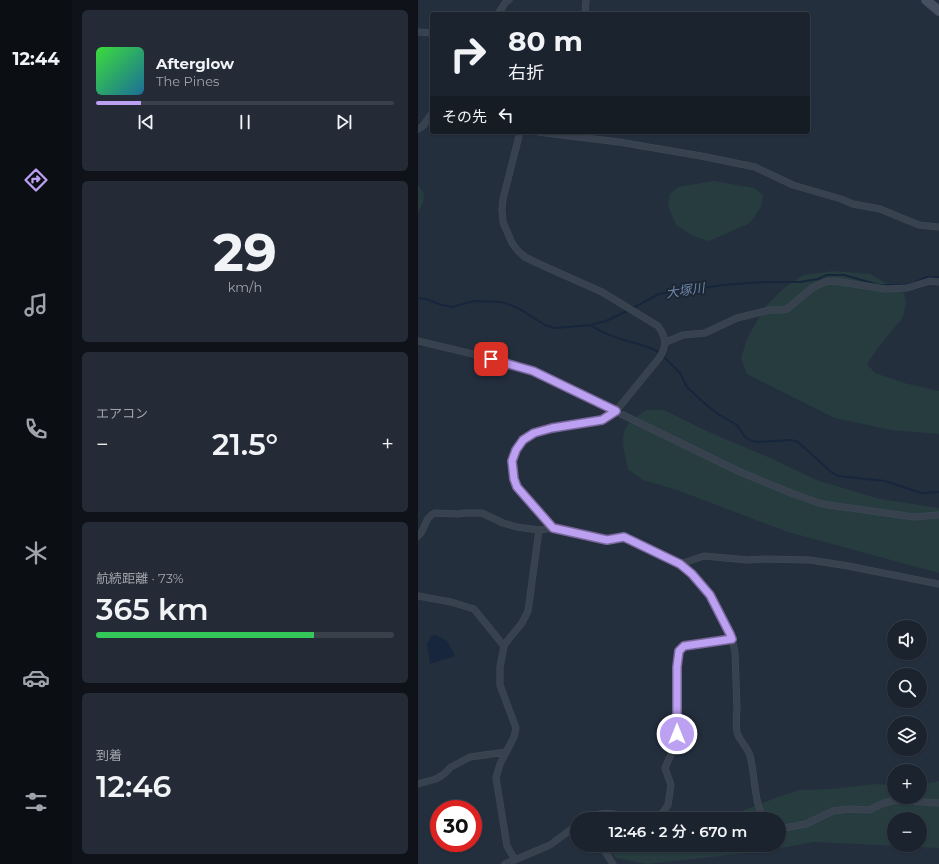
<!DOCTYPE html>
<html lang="ja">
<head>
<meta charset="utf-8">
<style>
  body { margin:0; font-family:Montserrat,"Noto Sans JP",sans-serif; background:#242b36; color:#f1f3f6; height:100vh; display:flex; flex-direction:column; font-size:15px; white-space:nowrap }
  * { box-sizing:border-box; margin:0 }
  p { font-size:13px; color:#a0a4aa }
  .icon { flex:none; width:22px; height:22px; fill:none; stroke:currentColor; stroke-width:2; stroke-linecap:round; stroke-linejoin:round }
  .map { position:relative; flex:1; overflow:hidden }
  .panel { display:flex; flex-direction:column; gap:10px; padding:10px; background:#0f1319; width:346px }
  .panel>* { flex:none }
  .guide { position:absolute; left:12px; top:12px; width:380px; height:122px; border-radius:4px; box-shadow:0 1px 3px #0004,0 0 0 1px #39404a; background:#1b232e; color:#f1f3f6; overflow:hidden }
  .fabs { position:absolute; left:469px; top:620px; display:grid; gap:8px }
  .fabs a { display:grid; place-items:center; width:40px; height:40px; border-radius:50%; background:#1b232e; box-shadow:0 1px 3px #0004,0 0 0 1px #39404a; font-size:20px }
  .speed { position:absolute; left:12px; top:800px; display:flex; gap:8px; font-size:20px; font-weight:700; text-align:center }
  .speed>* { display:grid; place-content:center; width:52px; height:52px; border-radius:50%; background:#1b232e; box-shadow:0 1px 3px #0004,0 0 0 1px #39404a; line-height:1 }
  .speed .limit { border:6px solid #d22; background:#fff; color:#111 }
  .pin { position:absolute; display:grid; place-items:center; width:34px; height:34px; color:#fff; margin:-17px; border-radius:8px; box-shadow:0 2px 6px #0006 }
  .me { position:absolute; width:44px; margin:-22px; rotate:0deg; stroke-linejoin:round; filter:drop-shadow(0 0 3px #0008) }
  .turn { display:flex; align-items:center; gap:14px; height:84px; padding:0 12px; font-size:18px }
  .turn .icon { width:52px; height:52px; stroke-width:2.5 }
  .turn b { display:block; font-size:28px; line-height:34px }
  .then { display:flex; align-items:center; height:38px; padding:0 12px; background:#0003; gap:8px; font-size:15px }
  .big { font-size:30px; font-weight:600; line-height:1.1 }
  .panel .tile { flex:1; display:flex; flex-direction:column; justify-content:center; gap:6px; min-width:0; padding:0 14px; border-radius:6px; background:#242b36 }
  .panel .dial { align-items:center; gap:0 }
  .dial b { font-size:52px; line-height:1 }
  .song { display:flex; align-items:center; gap:12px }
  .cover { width:48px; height:48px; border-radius:6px; background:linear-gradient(135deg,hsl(120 70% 55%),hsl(200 70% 35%)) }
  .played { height:4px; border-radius:2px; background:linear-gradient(90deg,#bca0f2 15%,#39404a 15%) }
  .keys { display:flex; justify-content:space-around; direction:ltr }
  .heat { display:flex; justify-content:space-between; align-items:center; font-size:22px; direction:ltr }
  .charge { height:6px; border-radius:3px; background:linear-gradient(90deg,#34c759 73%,#39404a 0) }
  .trip { position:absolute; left:152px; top:812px; width:216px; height:40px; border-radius:20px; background:#1b232e; box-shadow:0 1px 3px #0004,0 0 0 1px #39404a; font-weight:600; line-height:40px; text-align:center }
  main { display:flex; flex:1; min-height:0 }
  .dock { display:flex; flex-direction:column; width:72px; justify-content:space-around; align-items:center; background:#0b0e12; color:#a0a4aa }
  .dock .icon { width:28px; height:28px }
  .dock .on { color:#bca0f2 }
  .dock b { font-size:18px; color:#f1f3f6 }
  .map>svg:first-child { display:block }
  .green { fill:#263c3f; fill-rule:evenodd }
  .water { fill:#17263c }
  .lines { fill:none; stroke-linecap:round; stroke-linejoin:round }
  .stream { stroke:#17263c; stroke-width:2 }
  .street-casing { stroke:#414a57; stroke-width:7 }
  .secondary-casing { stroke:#414a57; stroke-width:10 }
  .street { stroke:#38414e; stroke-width:6 }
  .secondary { stroke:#465061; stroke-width:9 }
  .route-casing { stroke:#7a689d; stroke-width:10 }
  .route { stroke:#bca0f2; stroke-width:7 }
  .labels { text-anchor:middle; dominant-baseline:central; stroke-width:4; stroke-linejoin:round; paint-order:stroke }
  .water-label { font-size:13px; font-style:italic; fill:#6d86a8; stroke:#1d2633 }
</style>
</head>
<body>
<main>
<nav class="dock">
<b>12:44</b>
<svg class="icon on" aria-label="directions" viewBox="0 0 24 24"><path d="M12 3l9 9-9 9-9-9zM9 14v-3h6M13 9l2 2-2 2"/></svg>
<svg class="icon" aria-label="music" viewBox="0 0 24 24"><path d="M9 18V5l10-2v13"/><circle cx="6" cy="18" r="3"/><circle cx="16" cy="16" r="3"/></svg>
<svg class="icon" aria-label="phone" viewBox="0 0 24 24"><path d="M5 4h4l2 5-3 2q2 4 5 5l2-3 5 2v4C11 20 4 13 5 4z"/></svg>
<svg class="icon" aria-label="climate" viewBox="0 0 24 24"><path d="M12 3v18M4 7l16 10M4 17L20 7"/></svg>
<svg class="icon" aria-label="car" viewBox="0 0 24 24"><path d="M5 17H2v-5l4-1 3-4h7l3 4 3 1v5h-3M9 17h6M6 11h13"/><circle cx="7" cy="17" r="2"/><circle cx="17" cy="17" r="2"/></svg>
<svg class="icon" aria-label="filters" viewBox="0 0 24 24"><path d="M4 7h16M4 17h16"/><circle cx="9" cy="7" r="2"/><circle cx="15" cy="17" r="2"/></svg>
</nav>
<section class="panel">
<div class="tile">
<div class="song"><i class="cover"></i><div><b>Afterglow</b><p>The Pines</p></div></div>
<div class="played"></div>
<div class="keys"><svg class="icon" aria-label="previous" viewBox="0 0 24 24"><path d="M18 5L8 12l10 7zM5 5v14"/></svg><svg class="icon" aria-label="pause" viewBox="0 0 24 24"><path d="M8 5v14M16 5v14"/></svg><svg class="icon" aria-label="next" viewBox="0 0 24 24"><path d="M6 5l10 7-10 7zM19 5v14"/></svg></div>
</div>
<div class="tile dial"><b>29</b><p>km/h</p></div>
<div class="tile"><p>エアコン</p>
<div class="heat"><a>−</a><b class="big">21.5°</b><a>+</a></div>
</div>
<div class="tile"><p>航続距離 · 73%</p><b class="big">365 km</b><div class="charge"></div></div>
<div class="tile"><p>到着</p><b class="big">12:46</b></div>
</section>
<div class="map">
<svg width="521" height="864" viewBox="0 0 521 864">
  <rect width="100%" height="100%" fill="#242f3e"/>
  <path class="green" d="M296,181L336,188L345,195L343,207L332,223L291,241L275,236L258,225L250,206L252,194L260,187Z
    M0,185L6,194L5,203L0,212Z
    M416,271L452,274L486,293L488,303L485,317L459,349L449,364L457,373L486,383L521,391V434L473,430L417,418L329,374L323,358L329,339L346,308L365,289L385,275Z
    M228,410H246L291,432L357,460L398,480L462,499L521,508V573L370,532L259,490L225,480L210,469C208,459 203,442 206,432C208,422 220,416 228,410Z
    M521,781V848L396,842L346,851L229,864L198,858L192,851L195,845H361V819H303L360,797L381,790L413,789L457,784L476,785V797H502V785ZM476,819H502V845H476Z"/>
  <path class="water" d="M18,635L29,641L37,656L12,664L9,644L13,636Z"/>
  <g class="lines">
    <path class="stream" d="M0,298L8,299L24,305L34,307L56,301L84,302L100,308L127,325L137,328L173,325L188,321L211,310
      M215,308L241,294L248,293L305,285L347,282H382L400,279L409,275H426L461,285H488L496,283L508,277H521
      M173,325C181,332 206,341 217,343C225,346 234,347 240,352
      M247,358L262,373L269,387L285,402L300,414L319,425L327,437L334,441L339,442L373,440L380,442L412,471L420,476L467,481L503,493L521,492"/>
    <defs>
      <path id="street" d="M80,14L87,3L91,0
        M167,14L168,0
        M0,32L14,33
        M0,129L5,126L14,113
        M102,132L85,199L84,210L85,222L94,243L100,251L107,257L119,263L184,292L240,326C248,337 249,345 242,357L198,411L184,420C155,425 107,424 95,457C92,465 94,478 99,486C102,491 107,496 111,500C119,510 127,519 135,528
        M120,132L201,142L283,156L337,167L375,185L423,199L435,204L462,209L501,225L521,227
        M0,341L88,362L115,371L320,471L373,493L404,504L496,517L521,515
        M248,342L265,335L287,333L319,318L352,310H363L369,309L394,288L407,282L416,281L468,289L489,288L512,281L521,282
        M0,536C8,530 6,517 17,513L40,514L46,513H64L85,523L99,527L121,530L135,528L189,541L206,537L262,564L274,574L292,595L314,639L266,646L261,651L259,667V734L254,752L247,768L253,785L250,805L240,819
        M262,564L286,556L330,560L348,559L392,560L430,566L521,584
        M0,596L33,602L56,609L86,646
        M314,639L317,652L319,710C318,717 318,724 319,732C321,741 330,747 332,756C337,773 336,807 347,819
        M0,784L18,779L26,774L33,767L52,757L88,752
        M168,819C186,808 206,816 225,819
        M361,829L388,824L415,811L431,809L451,810L466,803L478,800L521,803
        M183,845L195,864
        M97,860L89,846L78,778L82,764L96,737L98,728L82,685V667L86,646L90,640L104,623L110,611L121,530
        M87,864L132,845L159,825"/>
      <path id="secondary" d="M508,0L521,11"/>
    </defs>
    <use href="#street" class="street-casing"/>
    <use href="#secondary" class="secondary-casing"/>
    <use href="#street" class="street"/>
    <use href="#secondary" class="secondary"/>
  </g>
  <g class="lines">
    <defs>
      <path id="route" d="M73,359L115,371L198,411L184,420L134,428L116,433L105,440L98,450L94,461L96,479L99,487L135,528L189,540L206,537L262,564L274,574L292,595L312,634L314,639L266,646L261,651L259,667V734"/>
    </defs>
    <use href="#route" class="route-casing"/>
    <use href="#route" class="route"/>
  </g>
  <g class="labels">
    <g class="water-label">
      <text transform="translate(267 290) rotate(-8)">大塚川</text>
    </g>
  </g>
</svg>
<div class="fabs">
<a><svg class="icon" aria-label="sound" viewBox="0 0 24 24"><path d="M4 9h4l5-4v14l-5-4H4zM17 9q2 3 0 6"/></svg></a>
<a><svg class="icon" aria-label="search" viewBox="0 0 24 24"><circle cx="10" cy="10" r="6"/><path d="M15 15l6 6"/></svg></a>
<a><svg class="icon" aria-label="layers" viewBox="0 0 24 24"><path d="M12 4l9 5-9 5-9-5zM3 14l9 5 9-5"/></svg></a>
<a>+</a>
<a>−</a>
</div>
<div class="speed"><div class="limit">30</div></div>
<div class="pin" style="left:73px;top:359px;background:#d93025"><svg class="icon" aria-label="arrive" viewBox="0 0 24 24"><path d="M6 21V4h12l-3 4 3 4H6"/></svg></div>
<svg class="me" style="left:259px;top:734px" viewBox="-20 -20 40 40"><circle r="17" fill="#bca0f2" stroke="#fff" stroke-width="3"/><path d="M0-11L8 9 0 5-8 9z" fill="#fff"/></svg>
<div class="trip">12:46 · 2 分 · 670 m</div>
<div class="guide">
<div class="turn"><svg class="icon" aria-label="right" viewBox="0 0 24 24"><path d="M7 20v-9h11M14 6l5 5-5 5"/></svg><div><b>80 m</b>右折</div></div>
<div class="then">その先<svg class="icon" aria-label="left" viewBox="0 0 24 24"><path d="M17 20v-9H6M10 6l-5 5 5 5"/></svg></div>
</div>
</div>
</main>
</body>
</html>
